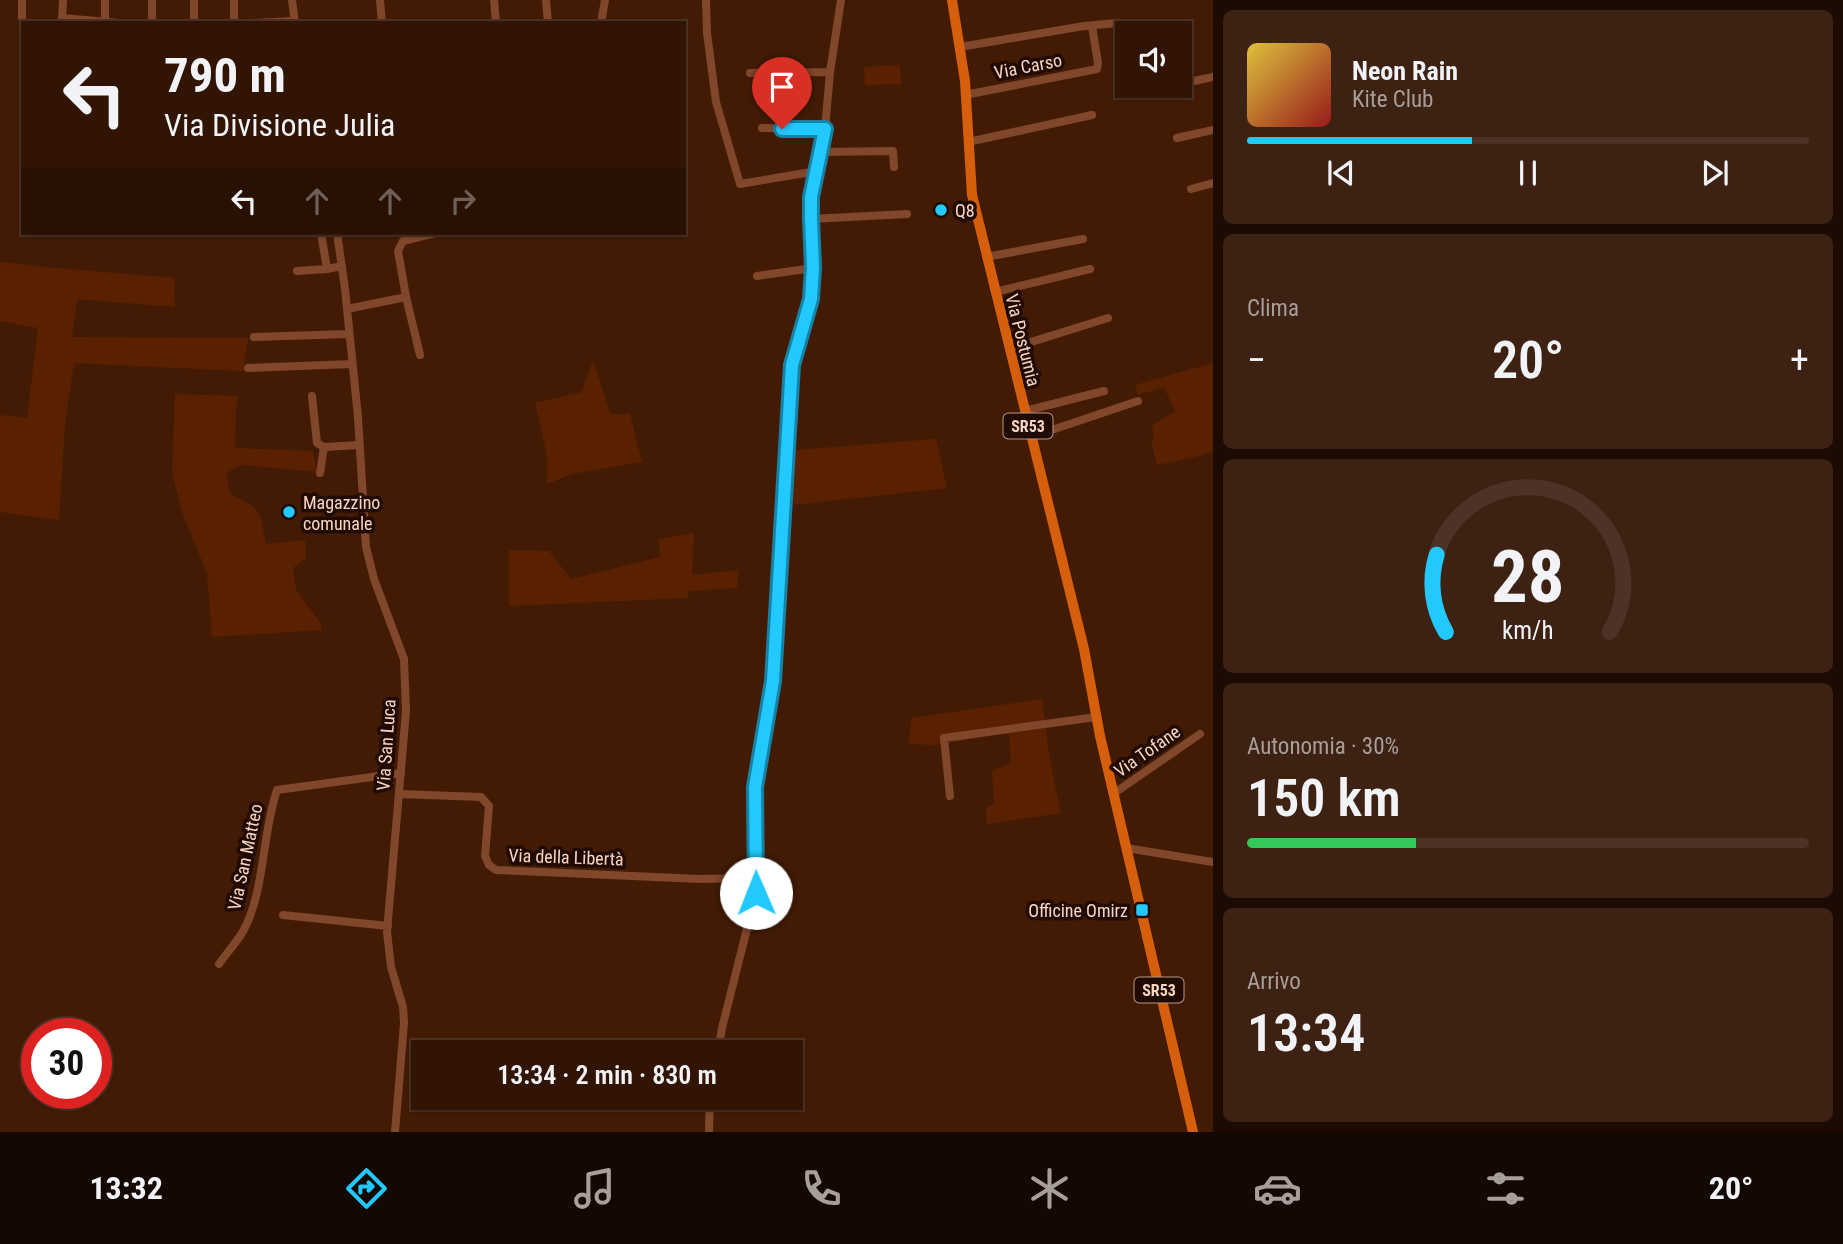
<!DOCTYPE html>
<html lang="it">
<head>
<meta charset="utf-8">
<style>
  body { margin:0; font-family:"Roboto Condensed",sans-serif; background:#3d2113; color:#f1f3f6; height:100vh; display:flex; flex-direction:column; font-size:26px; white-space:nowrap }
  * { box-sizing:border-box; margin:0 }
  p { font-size:23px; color:#a89e9a }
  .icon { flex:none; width:38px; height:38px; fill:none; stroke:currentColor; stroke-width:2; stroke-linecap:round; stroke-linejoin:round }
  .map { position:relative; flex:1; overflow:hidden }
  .side { display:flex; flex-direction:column; gap:10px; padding:10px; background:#1c0b02; width:630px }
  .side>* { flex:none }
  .top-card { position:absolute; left:21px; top:21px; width:665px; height:214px; border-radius:0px; box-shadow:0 2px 5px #0004,0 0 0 2px #4d3326; background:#321404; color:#f1f3f6; overflow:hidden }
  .buttons { position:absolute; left:1115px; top:21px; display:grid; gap:14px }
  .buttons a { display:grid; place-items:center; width:77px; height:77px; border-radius:0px; background:#321404; box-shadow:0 2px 5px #0004,0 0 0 2px #4d3326; font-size:35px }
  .speed { position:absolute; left:21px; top:1018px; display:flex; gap:14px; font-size:35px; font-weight:700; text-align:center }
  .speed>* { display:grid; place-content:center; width:91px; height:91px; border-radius:50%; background:#321404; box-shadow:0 2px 5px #0004,0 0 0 2px #4d3326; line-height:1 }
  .speed .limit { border:10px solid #d22; background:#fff; color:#111 }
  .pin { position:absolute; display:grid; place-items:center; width:60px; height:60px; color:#fff; margin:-72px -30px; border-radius:50% 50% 50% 0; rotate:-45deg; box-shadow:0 0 7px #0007 }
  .pin .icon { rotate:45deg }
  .me { position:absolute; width:77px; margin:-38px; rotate:359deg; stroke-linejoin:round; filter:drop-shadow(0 0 5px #0008) }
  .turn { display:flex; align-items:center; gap:24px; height:147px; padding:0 28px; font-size:32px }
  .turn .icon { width:91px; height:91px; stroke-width:2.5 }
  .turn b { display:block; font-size:49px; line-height:60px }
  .lanes { display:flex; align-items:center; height:66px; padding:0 28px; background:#0003; justify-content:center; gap:35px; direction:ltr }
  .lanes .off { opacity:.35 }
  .big { font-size:52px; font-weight:600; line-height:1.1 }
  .side .tile { flex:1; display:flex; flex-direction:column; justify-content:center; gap:10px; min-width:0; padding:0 24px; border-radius:10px; background:#3d2113 }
  .side .dial { align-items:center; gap:0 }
  .dial svg { height:182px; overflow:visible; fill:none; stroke:#4d3326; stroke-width:7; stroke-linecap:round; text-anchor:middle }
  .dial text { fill:#f1f3f6; stroke:none }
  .song { display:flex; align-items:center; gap:21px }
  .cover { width:84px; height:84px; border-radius:10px; background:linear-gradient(135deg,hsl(50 70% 55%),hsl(0 70% 35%)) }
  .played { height:7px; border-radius:4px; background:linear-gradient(90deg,#22c9fe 40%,#4d3326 40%) }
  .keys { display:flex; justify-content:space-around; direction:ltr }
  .heat { display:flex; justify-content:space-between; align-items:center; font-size:38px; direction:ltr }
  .charge { height:10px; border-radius:5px; background:linear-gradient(90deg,#34c759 30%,#4d3326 0) }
  .trip { position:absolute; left:411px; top:1040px; width:392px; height:70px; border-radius:0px; background:#321404; box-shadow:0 2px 5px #0004,0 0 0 2px #4d3326; font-weight:600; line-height:70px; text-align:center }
  .dock { display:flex; height:112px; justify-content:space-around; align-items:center; background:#140802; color:#a89e9a }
  .dock .icon { width:49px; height:49px }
  .dock .on { color:#22c9fe }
  .dock b { font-size:32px; color:#f1f3f6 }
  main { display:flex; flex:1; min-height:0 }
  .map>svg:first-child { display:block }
  .green { fill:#5a2100 }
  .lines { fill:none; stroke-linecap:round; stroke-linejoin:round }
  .minor { stroke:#81472a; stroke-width:8 }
  .major { stroke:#d65f0e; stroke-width:10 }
  .route-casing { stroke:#1683a5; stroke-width:18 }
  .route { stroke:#22c9fe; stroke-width:12 }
  .poi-dot { fill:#22c9fe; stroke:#200a02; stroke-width:2.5 }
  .labels { text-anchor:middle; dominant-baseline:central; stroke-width:7; stroke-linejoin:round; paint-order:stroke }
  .shield { fill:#200a02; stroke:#b6988a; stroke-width:2 }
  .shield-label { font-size:16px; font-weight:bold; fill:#f7d5c5 }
  .street-label { font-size:18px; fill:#f7d5c5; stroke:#200a02 }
  .poi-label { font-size:18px; fill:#f7d5c5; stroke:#200a02; text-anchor:start }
</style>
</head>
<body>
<main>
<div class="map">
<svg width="1213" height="1132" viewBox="0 0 1213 1132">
  <rect width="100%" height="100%" fill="#431b05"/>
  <path class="green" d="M900,65L901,84L865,85L864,67Z
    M0,262L44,267L174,278L175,307L77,299L72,337L248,338L243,371L74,363L65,424L59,520L0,512V415L27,418L38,328L0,321Z
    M593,360L610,413L616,415L630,413L642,462L572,474L547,484V456L535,403L582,392Z
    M1213,363V451L1199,456L1157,465L1151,442L1154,441L1152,426L1175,411L1164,387L1138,395L1135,385Z
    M175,394L238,396L236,409L235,448L313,451L317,472L242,465L226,473L230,494C263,510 259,509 266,544L305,540L306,558L293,568L296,590L321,624L322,630L212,637L207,573L184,518L172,474Z
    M936,439L947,488L792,505L794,450Z
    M694,533L692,575L738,570L737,588L689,591L687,598L509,606V550L549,551L571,579L661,557L658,539Z
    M1042,699L1050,761L1061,813L987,824L986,809L994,803L992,771L1011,763L1009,733L935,745L908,744L912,718Z"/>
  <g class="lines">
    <path class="minor" d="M22,0V18
      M63,0L62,18L119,23
      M105,0V21
      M152,0V23
      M194,0V23
      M234,0V23
      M292,0L295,23
      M380,0L382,23
      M494,0L496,23
      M546,0L548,23
      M706,0L707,33L716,102L740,184L817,171
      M252,23L295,21
      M601,23L605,0
      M960,47L1084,26L1117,23
      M750,73L830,72
      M1180,84L1213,77
      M1135,94L1173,86
      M965,95L1097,69L1098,63L1092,26
      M762,128L825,129
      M1177,138L1213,130
      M968,142L1092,115
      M821,152L893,151L894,167
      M1191,189L1213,183
      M811,219L907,214
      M321,233L327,269L342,266
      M337,233L345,289L358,417L366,547L374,579L404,659L406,711L387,932L391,967L403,1007L404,1023L395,1132
      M986,257L1083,239
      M297,271L327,269
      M757,276L813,268
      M995,292L1090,269
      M406,297L420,355
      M347,309L406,297L398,251L403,241L435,233
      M254,337L349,334
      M1009,349L1108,318
      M248,368L352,364
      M312,396L317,443L324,447L360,445
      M1025,411L1104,391
      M1031,437L1138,401
      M320,473L324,447
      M399,794L481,797L489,806L485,856L489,865L496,870L700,879L756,878
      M1113,794L1200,734
      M950,796L944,738L1096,717
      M1126,848L1213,862
      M283,915L388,926
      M219,964C226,954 235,944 242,933C265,894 262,833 277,790L401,773
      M718,1052L722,1028L756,893L755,787L773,681L792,365L800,334L807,315L811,299L813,268L811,219V197L825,129L830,72L841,0
      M709,1132L710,1097"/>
    <path class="major" d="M952,0L965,81L972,195L1084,649L1100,736L1193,1132"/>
  </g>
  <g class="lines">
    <defs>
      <path id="route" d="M756,893L755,787L773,681L792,365L811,299L813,268L811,219V197L825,129H782"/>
    </defs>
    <use href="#route" class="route-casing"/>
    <use href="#route" class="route"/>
  </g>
  <g class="poi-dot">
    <circle cx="941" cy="210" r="7"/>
    <circle cx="289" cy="512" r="7"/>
    <rect x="1135" y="903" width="14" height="14" rx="3.5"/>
  </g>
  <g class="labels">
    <g class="shield">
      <rect x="1003.5" y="413.5" width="49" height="25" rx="5"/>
      <rect x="1134.5" y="977.5" width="49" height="25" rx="5"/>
    </g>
    <g class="shield-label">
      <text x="1028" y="426">SR53</text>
      <text x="1159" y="990">SR53</text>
    </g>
    <g class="street-label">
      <text transform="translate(1028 66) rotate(-11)">Via Carso</text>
      <text transform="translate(1023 340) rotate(76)">Via Postumia</text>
      <text transform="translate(386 745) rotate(-86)">Via San Luca</text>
      <text transform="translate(1147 751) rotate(-35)">Via Tofane</text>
      <text transform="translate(245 857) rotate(-78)">Via San Matteo</text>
      <text transform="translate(566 857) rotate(2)">Via della Libertà</text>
    </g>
    <g class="poi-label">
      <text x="955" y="210">Q8</text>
      <text x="303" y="502">Magazzino<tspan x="303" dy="21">comunale</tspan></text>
      <text x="1128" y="910" text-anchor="end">Officine Omirz</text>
    </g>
  </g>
</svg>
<div class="buttons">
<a><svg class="icon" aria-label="sound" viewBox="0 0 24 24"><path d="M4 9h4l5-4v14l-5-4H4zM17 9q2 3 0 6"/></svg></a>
</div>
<div class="speed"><div class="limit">30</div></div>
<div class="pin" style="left:782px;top:129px;background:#d93025"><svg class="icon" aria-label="arrive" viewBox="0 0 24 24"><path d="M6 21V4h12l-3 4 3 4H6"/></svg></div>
<svg class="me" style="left:756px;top:893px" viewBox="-20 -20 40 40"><circle r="19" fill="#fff"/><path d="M0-13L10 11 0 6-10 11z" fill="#22c9fe"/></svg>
<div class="trip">13:34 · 2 min · 830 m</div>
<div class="top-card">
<div class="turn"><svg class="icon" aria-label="left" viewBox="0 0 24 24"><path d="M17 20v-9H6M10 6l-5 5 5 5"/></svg><div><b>790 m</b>Via Divisione Julia</div></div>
<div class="lanes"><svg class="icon" aria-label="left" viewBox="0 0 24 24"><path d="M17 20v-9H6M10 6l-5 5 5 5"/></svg><svg class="icon off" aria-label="ahead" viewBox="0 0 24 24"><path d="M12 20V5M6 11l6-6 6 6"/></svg><svg class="icon off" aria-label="ahead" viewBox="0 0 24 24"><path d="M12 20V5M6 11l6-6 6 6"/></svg><svg class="icon off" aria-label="right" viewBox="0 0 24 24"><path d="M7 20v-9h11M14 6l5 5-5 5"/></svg></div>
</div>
</div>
<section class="side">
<div class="tile">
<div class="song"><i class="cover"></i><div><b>Neon Rain</b><p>Kite Club</p></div></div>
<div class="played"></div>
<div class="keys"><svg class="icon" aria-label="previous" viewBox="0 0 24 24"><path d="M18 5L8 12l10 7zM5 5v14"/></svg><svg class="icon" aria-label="pause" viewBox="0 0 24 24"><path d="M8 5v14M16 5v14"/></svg><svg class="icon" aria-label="next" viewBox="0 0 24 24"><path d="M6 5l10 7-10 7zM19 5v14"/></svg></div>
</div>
<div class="tile"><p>Clima</p>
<div class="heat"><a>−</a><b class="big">20°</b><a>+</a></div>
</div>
<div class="tile dial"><svg viewBox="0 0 100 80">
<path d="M14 69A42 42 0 1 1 86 69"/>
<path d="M14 69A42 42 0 0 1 10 35" stroke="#22c9fe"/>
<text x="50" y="56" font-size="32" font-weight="700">28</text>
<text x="50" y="72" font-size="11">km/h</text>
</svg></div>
<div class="tile"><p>Autonomia · 30%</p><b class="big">150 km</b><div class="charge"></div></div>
<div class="tile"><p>Arrivo</p><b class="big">13:34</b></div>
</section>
</main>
<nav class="dock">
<b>13:32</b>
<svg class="icon on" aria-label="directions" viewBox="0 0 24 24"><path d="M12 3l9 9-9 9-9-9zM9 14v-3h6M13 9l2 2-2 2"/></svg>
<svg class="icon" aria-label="music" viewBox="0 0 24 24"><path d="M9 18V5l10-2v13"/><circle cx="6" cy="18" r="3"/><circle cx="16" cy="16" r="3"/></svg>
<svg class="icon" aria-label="phone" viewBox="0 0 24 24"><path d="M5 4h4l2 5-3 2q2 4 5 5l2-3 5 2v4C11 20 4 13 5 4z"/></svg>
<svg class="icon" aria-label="climate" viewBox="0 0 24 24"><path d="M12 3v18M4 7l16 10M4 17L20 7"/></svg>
<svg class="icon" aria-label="car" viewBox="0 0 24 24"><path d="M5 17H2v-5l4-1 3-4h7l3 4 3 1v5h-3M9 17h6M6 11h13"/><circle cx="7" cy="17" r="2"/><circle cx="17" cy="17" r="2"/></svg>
<svg class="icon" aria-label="filters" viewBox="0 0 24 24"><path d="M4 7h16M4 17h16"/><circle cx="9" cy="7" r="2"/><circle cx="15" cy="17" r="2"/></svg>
<b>20°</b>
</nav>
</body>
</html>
